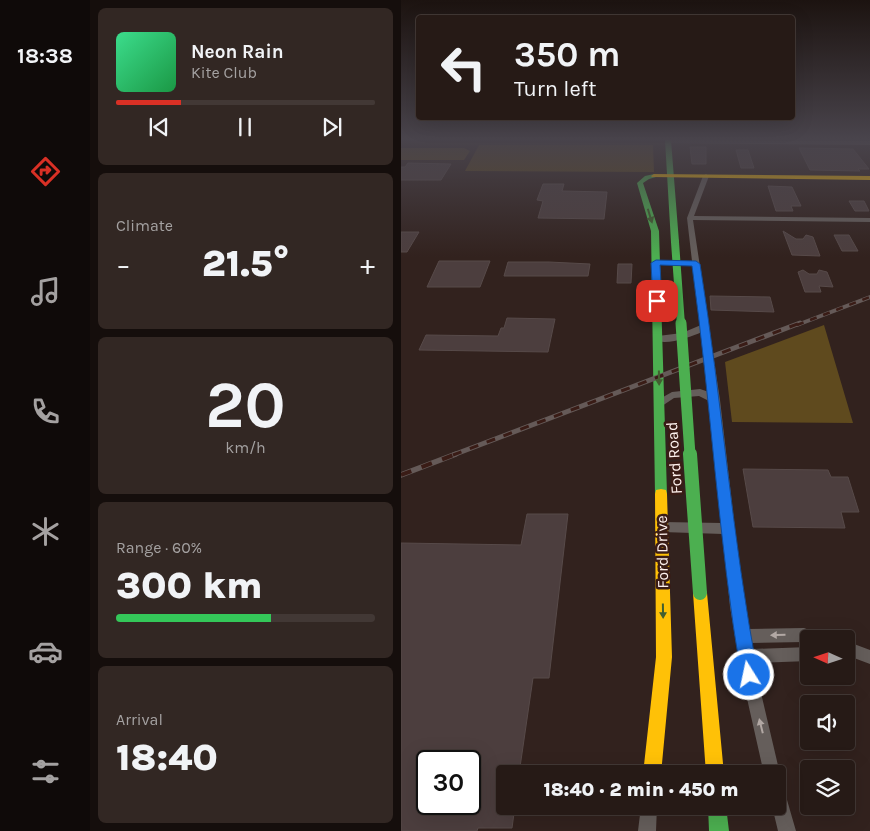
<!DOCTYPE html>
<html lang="en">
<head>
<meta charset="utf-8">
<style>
  body { margin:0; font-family:Karla,sans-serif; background:#322723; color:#f1f3f6; height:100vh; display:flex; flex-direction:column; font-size:19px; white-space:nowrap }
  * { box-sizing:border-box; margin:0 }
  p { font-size:16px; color:#a4a1a1 }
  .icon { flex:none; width:28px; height:28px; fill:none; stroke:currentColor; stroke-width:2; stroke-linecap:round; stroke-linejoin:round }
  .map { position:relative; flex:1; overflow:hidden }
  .side { display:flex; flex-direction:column; gap:8px; padding:8px; background:#150e0c; width:311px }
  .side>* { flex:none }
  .hud { position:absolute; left:15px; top:15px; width:379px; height:105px; border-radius:5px; box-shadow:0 5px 20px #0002,0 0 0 1px #423835; background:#261a16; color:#f1f3f6; overflow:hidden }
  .needle { width:32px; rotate:273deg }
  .fabs { position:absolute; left:399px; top:630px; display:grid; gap:10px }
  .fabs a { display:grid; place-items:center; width:55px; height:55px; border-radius:5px; background:#261a16; box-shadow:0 5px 20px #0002,0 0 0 1px #423835; font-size:25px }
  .speed { position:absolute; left:15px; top:750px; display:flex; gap:10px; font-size:25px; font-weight:700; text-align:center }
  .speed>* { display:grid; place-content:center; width:65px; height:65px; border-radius:50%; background:#261a16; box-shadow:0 5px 20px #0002,0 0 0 1px #423835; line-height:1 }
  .speed .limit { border:2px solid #111; border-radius:8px; background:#fff; color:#111 }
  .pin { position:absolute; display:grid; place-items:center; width:42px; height:42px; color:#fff; margin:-21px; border-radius:10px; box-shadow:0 2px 8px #0006 }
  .me { position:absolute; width:55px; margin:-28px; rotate:350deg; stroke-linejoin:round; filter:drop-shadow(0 0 4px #0008) }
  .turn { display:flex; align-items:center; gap:18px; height:105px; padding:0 15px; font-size:22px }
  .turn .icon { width:65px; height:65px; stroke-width:2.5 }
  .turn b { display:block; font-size:35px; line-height:42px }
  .big { font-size:38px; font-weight:800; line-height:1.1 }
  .side .tile { flex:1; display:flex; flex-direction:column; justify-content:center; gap:8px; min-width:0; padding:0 18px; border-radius:8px; background:#322723 }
  .side .dial { align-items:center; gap:0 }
  .dial b { font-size:65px; line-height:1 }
  .song { display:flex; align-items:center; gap:15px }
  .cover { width:60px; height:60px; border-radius:8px; background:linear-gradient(135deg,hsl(150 70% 55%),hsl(140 70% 35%)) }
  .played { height:5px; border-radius:2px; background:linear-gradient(90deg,#d93025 25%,#423835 25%) }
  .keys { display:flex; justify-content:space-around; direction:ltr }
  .heat { display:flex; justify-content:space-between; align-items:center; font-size:28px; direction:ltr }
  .charge { height:8px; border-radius:4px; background:linear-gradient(90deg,#34c759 60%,#423835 0) }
  .trip { position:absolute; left:95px; top:765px; width:290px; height:50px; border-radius:5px; background:#261a16; box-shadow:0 5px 20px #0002,0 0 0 1px #423835; font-weight:800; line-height:50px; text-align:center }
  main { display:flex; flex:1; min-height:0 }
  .tab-bar { display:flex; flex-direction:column; width:90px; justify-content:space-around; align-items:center; background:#0f0a09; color:#a4a1a1 }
  .tab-bar .icon { width:35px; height:35px }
  .tab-bar .current { color:#d93025 }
  .tab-bar b { font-size:22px; color:#f1f3f6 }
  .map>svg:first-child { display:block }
  .green { fill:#5b461b }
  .forest { fill:#5f4a1e }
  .building { fill:#4c3e3e; stroke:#574a49; fill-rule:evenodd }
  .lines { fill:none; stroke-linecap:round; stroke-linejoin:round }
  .street { fill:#655e5b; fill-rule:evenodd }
  .fast { fill:#4caf50; fill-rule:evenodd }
  .slow { fill:#ffc107; fill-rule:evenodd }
  .rail-far2-casing { stroke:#655a58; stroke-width:4 }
  .rail-far1-casing { stroke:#655a58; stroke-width:5 }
  .rail-casing { stroke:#655a58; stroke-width:5.5 }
  .rail-far2 { stroke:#3a1c16; stroke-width:2.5; stroke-dasharray:7; stroke-linecap:butt }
  .rail-far1 { stroke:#3a1c16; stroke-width:3; stroke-dasharray:9; stroke-linecap:butt }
  .rail { stroke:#3a1c16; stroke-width:4; stroke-dasharray:11; stroke-linecap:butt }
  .fast-bridge-far2 { stroke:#4caf50; stroke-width:8 }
  .fast-bridge-far1 { stroke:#4caf50; stroke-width:11 }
  .fast-bridge { stroke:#4caf50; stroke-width:14 }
  .oneway { fill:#425e30 }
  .oneway2 { fill:#b2a8a4 }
  .route { fill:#1a73e8; stroke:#114b97 }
  .labels { text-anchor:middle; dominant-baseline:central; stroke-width:5; stroke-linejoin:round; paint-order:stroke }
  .street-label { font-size:16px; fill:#fef1ee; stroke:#3a1c16 }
</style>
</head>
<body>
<main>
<nav class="tab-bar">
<b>18:38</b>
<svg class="icon current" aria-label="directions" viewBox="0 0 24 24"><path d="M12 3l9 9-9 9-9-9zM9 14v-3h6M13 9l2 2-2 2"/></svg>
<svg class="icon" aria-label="music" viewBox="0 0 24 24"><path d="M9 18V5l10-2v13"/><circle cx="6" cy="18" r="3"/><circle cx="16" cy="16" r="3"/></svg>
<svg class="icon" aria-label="phone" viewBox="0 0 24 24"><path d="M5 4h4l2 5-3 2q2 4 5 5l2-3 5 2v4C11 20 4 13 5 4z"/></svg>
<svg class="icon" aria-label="climate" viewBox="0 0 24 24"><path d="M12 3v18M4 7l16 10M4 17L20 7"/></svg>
<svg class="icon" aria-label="car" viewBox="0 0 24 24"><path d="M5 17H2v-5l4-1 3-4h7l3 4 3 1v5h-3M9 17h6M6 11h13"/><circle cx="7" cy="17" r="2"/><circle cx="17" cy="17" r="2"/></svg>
<svg class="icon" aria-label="filters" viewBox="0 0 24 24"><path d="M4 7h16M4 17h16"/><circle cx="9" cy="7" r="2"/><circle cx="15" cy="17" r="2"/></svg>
</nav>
<section class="side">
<div class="tile">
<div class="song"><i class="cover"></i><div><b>Neon Rain</b><p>Kite Club</p></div></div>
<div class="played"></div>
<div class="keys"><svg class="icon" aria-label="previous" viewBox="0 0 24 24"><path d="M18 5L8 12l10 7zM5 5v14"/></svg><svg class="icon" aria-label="pause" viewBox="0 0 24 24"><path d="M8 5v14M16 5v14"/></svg><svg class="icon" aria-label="next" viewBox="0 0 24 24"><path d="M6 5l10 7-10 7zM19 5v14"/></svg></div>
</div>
<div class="tile"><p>Climate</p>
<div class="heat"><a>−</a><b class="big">21.5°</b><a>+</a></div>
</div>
<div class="tile dial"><b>20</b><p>km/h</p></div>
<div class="tile"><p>Range · 60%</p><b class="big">300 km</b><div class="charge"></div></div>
<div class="tile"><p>Arrival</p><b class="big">18:40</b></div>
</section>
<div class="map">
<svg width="469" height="831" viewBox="0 0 469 831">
  <rect width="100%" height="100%" fill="#32221e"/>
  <path class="green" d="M78,145H252L253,172L64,171Z"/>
  <path class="forest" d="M0,148H63L69,151L63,160H0Z
    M423,325L452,423L331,422L324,362Z"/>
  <path class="building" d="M289,147H305V164H291Z
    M398,148L452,149L468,169H457L459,171L409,170Z
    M335,150H347L353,168H340Z
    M7,163L50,164L40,180H0V167H4Z
    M142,184H163L161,191L206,192L203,219L137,218L142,201L136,200Z
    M367,186L391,187L400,206H390L392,211H375Z
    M448,201H463L468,211H454Z
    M382,231L395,239H402L405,235L412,237L419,256L391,255Z
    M0,232H18L6,252H0Z
    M433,235H448L457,251H441Z
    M38,261H89L79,287H26Z
    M107,262H148L189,264L187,276H103Z
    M217,264H231L230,283H216Z
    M402,270L408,274H416L418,270L426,272L432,287L418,286L420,292H404L397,272Z
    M309,296L369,297L373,312L310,310Z
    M106,318L154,319L147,352L18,350L25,335L97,336L100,328H103Z
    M342,469L427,470L430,477H447L458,512H440L444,528L352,527Z
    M126,514H167L148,678H132L118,774H104V806H114L111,828H77L76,831H0V543L120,545ZM26,761H69V804H26Z"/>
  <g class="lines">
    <path class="street" d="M265,140L469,141V145L267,143Z
      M305,174L308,176L293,216L469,218V222L292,220L319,400L343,607L347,629L403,628L418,634L420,639H408V644L403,642L350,643L351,649L408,647V661L353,663L379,774L376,780V774H363L345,694L334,636L329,607L322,534L261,532L257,531L255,527L257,523L261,522L321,523L308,401L298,396L273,398L258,408L253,404L255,401L271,392L299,389L308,392L301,332C290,337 262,347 253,339L257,336L281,333L300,325L291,265H255L251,263L255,261H291L286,218L302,176Z
      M445,641L469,650V664L445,655Z
      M376,785L382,787L384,793L395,831H377L371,806H376Z
      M240,806H256L255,831H237Z"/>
    <path class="fast" d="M264,140H270L278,242L274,244L270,242Z
      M253,174L256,176L255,177L248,179L242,183L258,231L266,494L265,498L260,499L255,498L254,494L250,231L236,183L244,176Z
      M307,806H325L328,831H308Z"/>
    <path class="slow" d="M253,174L469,176V180L251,177L250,176Z
      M260,489L265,490L266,494L271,657L260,774H242L255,657L254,494L255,490Z
      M299,586L304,588L306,593L323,774H305L292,593L294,588Z"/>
    <defs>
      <path id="rail-far2" d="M396,325L469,297"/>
      <path id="rail-far1" d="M52,455L399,323"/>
      <path id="rail" d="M0,475L55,454"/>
    </defs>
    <use href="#rail-far2" class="rail-far2-casing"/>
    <use href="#rail-far1" class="rail-far1-casing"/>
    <use href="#rail" class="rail-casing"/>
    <use href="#rail-far2" class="rail-far2"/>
    <use href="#rail-far1" class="rail-far1"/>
    <use href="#rail" class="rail"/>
    <path class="fast-bridge-far2" d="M274,242L280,325"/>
    <path class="fast-bridge-far1" d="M280,323L289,455"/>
    <path class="fast-bridge" d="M289,454L299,593"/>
  </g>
  <defs><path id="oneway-solid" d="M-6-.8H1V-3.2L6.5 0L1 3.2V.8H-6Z" transform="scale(1.25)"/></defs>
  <g class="oneway">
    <use href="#oneway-solid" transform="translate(249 216) rotate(73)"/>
    <use href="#oneway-solid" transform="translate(258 378) rotate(89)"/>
    <use href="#oneway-solid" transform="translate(262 611) rotate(89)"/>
  </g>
  <g class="oneway2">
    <use href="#oneway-solid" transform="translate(377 635) rotate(179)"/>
    <use href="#oneway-solid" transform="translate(360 726) rotate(-104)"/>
  </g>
  <linearGradient id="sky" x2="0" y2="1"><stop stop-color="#1c1310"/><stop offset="0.54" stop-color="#49444c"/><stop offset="1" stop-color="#49444c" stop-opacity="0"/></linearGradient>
  <rect width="469" height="257" fill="url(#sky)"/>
  <path class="route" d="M255,260L295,261L299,264C321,400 331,539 357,675L354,681L348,683L342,681L340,675C317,539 310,402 291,266L259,265L261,301L256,304L252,301L250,263Z"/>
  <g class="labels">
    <g class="street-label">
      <text transform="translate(273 458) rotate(-94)">Ford Road</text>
      <text transform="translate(261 552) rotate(-91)">Ford Drive</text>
    </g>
  </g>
</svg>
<div class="fabs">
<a><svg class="needle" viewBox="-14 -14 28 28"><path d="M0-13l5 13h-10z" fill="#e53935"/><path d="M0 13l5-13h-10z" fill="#a4a1a1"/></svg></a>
<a><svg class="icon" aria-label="sound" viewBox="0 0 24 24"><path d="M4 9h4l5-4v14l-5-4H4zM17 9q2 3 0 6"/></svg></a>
<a><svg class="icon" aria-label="layers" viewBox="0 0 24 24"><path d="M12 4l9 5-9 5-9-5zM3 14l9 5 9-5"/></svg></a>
</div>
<div class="speed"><div class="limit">30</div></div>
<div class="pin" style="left:256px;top:301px;background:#d93025"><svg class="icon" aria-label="arrive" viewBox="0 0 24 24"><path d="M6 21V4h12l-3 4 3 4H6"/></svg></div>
<svg class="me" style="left:348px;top:675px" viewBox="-20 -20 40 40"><circle r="17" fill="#1a73e8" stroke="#fff" stroke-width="3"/><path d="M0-11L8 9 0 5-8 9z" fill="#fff"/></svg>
<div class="trip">18:40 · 2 min · 450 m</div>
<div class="hud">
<div class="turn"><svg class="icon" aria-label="left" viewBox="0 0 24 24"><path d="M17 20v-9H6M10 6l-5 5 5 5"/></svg><div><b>350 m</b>Turn left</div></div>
</div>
</div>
</main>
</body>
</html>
